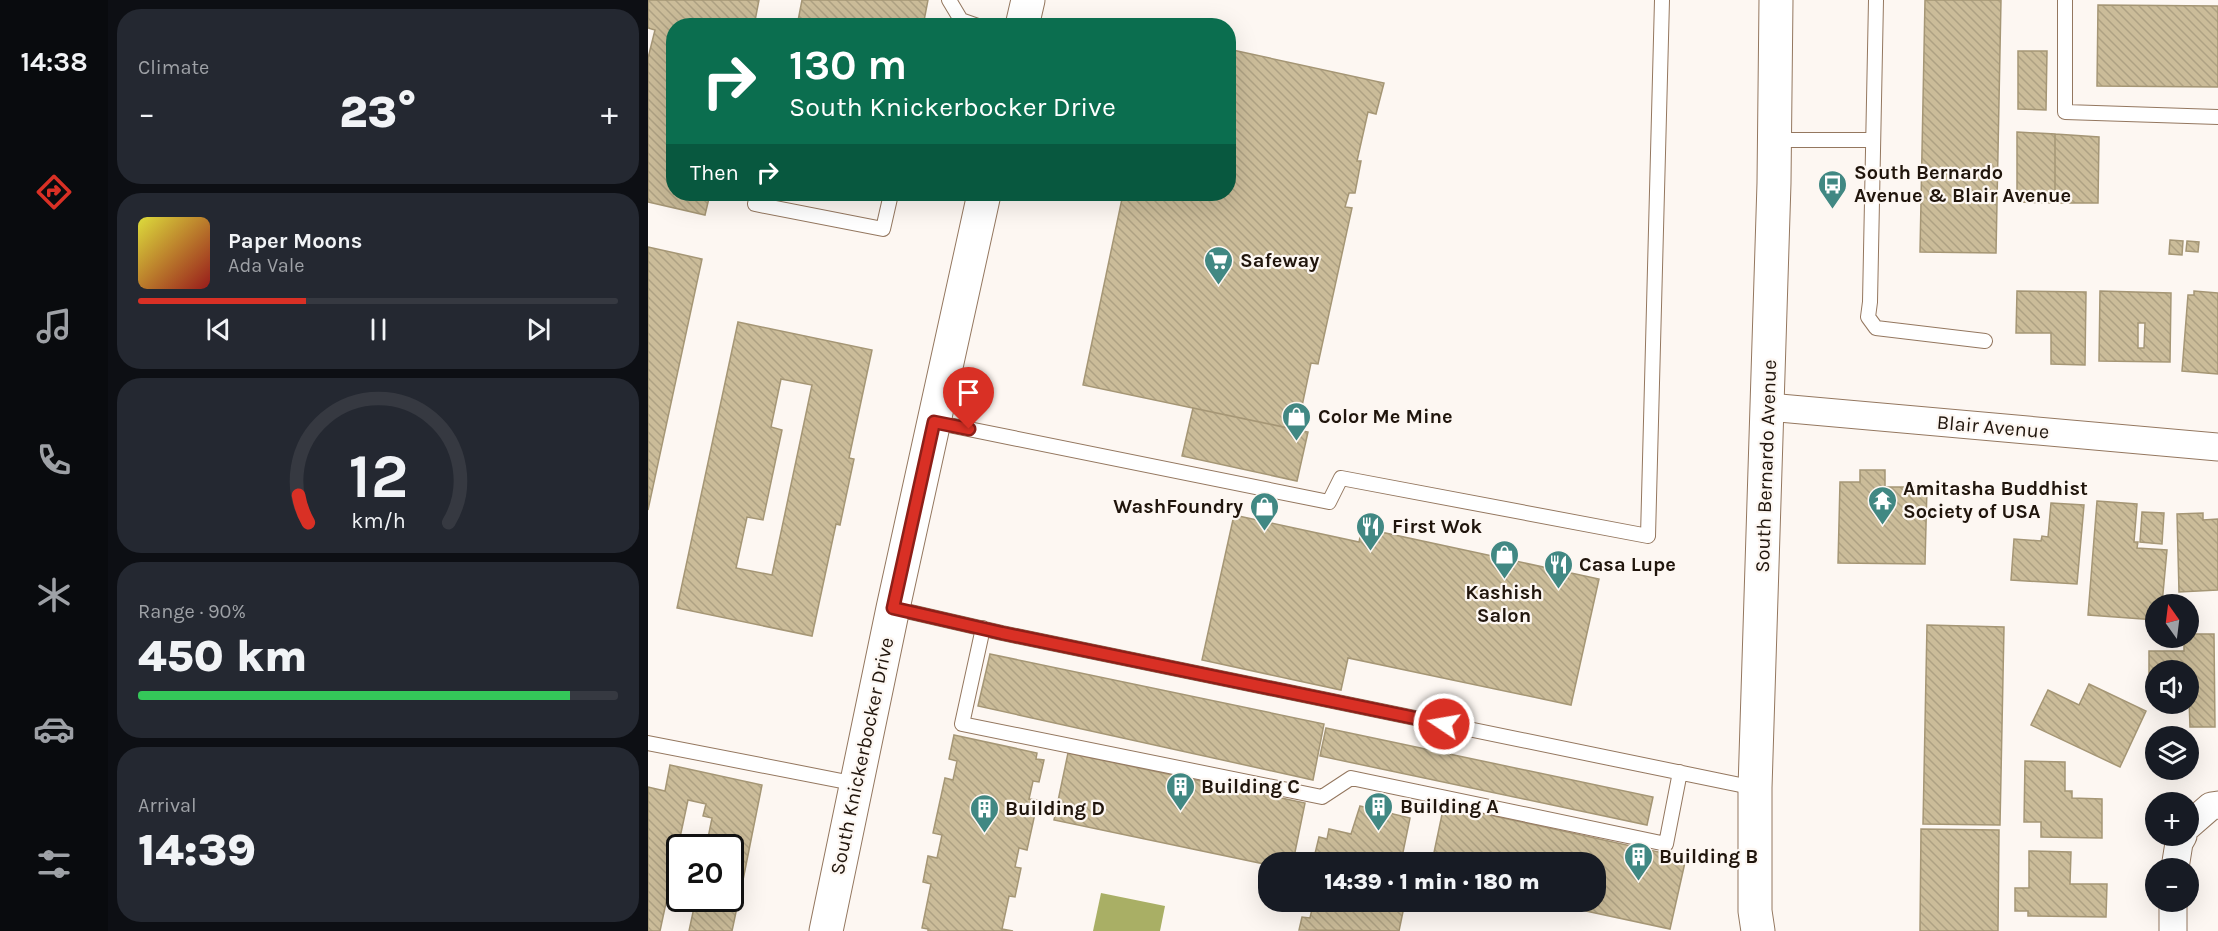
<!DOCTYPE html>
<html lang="en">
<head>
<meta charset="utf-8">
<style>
  body { margin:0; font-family:Karla,sans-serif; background:#242831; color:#f1f3f6; height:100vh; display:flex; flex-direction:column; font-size:22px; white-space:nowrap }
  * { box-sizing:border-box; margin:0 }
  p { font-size:20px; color:#9ea1a6 }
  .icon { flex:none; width:33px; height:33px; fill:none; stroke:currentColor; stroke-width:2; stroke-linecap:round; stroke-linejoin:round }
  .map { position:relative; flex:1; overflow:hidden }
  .panel { display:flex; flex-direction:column; gap:9px; padding:9px; background:#0d0f14; width:540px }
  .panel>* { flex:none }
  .guide { position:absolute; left:18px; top:18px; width:570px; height:183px; border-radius:24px; box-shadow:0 6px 24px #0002; background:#0b6e4f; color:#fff; overflow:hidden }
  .needle { width:39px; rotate:346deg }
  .buttons { position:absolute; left:1497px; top:594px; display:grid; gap:12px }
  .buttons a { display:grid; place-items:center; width:54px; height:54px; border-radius:50%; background:#171b24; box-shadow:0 6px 24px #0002; font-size:30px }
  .speed { position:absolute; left:18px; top:834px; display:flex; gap:12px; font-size:30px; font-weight:700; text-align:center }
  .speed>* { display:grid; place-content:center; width:78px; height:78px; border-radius:50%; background:#171b24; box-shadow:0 6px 24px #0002; line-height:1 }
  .speed .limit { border:3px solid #111; border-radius:9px; background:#fff; color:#111 }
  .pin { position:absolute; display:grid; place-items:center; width:51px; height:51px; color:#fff; margin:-62px -26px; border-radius:50% 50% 50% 0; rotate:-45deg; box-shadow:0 0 6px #0007 }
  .pin .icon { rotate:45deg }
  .me { position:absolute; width:66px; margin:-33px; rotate:282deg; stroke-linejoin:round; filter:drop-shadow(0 0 4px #0008) }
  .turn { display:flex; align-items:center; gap:21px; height:126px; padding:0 24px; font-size:27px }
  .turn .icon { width:78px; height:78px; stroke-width:2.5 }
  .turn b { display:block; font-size:42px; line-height:51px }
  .then { display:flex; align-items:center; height:57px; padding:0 24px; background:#0003; gap:12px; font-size:22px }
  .big { font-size:45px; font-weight:800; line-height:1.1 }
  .panel .tile { flex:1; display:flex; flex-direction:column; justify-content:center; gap:9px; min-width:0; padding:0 21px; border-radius:24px; background:#242831 }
  .panel .dial { align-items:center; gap:0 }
  .dial svg { height:156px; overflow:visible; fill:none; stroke:#363941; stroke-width:7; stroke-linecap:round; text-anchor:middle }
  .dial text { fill:#f1f3f6; stroke:none }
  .song { display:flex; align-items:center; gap:18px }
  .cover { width:72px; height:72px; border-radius:9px; background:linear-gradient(135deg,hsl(60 70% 55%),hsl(0 70% 35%)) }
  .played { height:6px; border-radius:3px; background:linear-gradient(90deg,#d93025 35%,#363941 35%) }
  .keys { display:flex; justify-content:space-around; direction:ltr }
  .heat { display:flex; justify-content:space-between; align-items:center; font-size:33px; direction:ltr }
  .charge { height:9px; border-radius:4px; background:linear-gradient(90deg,#34c759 90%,#363941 0) }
  .trip { position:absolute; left:610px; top:852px; width:348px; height:60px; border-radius:24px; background:#171b24; box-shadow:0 6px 24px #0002; font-weight:800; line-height:60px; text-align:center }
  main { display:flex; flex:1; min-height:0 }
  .dock { display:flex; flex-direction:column; width:108px; justify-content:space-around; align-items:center; background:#090b0e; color:#9ea1a6 }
  .dock .icon { width:42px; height:42px }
  .dock .active { color:#d93025 }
  .dock b { font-size:27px; color:#f1f3f6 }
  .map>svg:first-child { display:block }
  .water { fill:#a9af65 }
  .building { fill:url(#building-back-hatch); stroke:#a59675; stroke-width:1.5; fill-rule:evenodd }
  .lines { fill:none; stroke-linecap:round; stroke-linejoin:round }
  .service-casing { stroke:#94775f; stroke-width:16 }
  .minor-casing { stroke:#94775f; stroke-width:29 }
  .tertiary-casing { stroke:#94775f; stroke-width:35 }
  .service { stroke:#fff; stroke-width:14 }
  .minor { stroke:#fff; stroke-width:27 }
  .tertiary { stroke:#fff; stroke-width:33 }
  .route-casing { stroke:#8d1f18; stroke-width:15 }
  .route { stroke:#d93025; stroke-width:10 }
  .labels { text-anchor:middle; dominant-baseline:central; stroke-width:4.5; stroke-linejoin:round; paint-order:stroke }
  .poi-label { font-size:20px; font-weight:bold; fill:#20150c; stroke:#fdf7f2; text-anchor:start }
  .street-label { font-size:20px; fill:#20150c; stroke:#fdf7f2 }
</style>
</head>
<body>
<main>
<nav class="dock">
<b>14:38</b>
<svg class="icon active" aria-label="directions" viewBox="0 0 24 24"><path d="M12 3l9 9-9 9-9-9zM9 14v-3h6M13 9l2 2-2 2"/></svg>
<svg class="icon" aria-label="music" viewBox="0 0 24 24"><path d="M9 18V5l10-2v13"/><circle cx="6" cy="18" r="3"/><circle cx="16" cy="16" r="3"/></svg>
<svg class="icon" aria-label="phone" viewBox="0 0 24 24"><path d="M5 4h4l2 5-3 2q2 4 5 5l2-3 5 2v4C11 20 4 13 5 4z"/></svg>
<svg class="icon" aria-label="climate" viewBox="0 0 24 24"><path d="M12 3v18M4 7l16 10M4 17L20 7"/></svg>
<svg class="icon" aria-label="car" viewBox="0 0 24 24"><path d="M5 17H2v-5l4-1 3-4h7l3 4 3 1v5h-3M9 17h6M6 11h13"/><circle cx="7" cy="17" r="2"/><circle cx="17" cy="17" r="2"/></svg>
<svg class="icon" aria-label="filters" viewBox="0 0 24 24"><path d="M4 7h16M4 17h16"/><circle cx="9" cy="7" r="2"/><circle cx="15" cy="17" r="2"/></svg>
</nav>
<section class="panel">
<div class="tile"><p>Climate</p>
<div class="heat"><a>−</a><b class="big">23°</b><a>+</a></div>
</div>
<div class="tile">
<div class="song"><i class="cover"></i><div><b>Paper Moons</b><p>Ada Vale</p></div></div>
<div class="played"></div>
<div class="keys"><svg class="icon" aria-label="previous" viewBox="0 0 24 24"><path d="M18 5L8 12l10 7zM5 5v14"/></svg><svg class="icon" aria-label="pause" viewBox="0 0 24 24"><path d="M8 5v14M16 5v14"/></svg><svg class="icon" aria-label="next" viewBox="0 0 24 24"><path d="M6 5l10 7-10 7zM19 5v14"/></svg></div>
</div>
<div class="tile dial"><svg viewBox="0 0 100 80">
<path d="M14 69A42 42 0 1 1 86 69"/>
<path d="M14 69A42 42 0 0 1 9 55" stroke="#d93025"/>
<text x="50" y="56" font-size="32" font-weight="700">12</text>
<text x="50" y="72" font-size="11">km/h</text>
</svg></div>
<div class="tile"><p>Range · 90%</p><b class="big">450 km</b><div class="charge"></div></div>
<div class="tile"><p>Arrival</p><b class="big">14:39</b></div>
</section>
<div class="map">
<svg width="1570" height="931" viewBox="0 0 1570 931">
  <defs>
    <pattern id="building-back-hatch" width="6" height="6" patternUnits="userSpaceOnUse" patternTransform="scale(1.5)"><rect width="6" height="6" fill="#cbbc99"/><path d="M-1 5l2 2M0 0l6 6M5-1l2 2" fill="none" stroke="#aea183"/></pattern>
  </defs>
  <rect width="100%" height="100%" fill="#fdf7f2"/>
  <path class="water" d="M453,893L517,906L512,931H445Z"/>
  <path class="building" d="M0,0H111L106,26H26V194H62L57,215L0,202V58L7,30L0,28Z
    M154,0H280L275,26H149Z
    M1277,0H1353L1348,253L1272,252Z
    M1450,5L1570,6V87L1449,86Z
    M580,49L736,83L728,114L720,112L709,161H713L707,193H701L697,207L704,208L670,364L663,363L649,430L435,385L475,194H580Z
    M1370,51H1399L1398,110L1370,109Z
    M1369,132L1407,134V203L1369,202Z
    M1407,134L1451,137L1450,203H1407Z
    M1522,240L1535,241L1534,255L1521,254Z
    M1539,241L1551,242L1550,252L1538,251Z
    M0,247L54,259L0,510Z
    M1369,291L1438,292L1437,365L1403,364V333H1368Z
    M1452,291L1523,293L1522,362L1451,361ZM1490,323H1497L1496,348H1490Z
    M1546,291L1570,293V374L1534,371L1540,295H1546Z
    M90,322L224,350L201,458L206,459L192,525L188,524L164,636L29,608ZM133,379L164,385L124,575L88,568L99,517L115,520L134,430L123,427Z
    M545,408L660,432L649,481L534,456Z
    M1212,470H1237V487H1279L1277,564L1190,563L1192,482H1212Z
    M1449,501L1489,504L1486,542H1490L1489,548L1519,550L1514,604H1508V620L1440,615Z
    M1403,503L1436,505L1429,584L1363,580L1366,539L1393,541L1394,536L1400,537Z
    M1494,512L1516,513L1514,544L1492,542Z
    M1555,513V520L1570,519V590L1531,592L1529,514Z
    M586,515L711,542L714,528L951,579L923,705L700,658L693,690L554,660Z
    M1279,625L1356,627L1352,825L1275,824Z
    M1540,634H1566L1567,727H1542L1540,670H1508V691H1501V651H1536V638H1540Z
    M342,654L676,724L665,780L330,706Z
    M1441,684L1498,711L1472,767L1383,725L1400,690L1431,705Z
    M678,728L1005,797L999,825L672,756Z
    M306,735L389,753L388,759L396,760L391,782L385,781L381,799L390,800L379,850L371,848L367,867L373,868L367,897L361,896L354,929L365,931H280V929L274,928L283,884L275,882L280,856L289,858L294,835L285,833L297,778L305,780L309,761L301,759Z
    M420,753L657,803L645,862H621V865L406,820Z
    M1377,761L1417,762V791H1424V798L1454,799V838L1393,837V822H1376Z
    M22,765L114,785L95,880L82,877V848H58L64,818L55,816L58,804L40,800L12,931H0V787L17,791Z
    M796,805L1038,858L1022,929L896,902H948V862H784Z
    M712,806L762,818L753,862H665L671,837L679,839L681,829L703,834Z
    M1273,829L1351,830L1350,931H1272Z
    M1381,851L1423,852L1422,884H1459L1458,917L1380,916V911H1367V888H1381Z
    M82,897L91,898L84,931H41L48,898H82Z
    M657,902H757L751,931L651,930L654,917L662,918L664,909L655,908Z"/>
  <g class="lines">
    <defs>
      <path id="service" d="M301,0L313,20L330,26
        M1228,0L1222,302L1220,317L1228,328L1337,341
        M1417,0V112L1570,117
        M1125,140H1225
        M109,194L107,204L235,229L243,194
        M286,422L681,502L693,478L1000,536L1014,0
        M245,608L354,633L1107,788
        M335,628L314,724L674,797L703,778L1018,844L1032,772
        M0,743L209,784"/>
      <path id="minor" d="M1120,407L1570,447
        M1540,826L1563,806L1570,805
        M1527,868L1531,843L1535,836
        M1525,931V902"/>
      <path id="tertiary" d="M374,26L380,0
        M178,931L245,608L336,194
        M1110,931L1107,911V788L1126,183L1128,0"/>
    </defs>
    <use href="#service" class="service-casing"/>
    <use href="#minor" class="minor-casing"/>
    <use href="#tertiary" class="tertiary-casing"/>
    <use href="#service" class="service"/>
    <use href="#minor" class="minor"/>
    <use href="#tertiary" class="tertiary"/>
  </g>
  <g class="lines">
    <defs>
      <path id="route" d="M321,429L286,422L245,608L354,633L796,724"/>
    </defs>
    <use href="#route" class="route-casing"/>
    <use href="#route" class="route"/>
  </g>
  <defs>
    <symbol id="bus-pin" viewBox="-11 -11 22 30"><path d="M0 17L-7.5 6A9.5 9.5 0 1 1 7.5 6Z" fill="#418883" stroke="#fdf7f2"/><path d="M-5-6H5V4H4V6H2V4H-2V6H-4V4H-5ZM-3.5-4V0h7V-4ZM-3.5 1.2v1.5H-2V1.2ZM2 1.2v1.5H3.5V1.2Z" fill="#fff"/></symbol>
    <symbol id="supermarket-pin" viewBox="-11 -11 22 30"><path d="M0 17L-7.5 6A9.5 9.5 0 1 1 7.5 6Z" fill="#418883" stroke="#fdf7f2"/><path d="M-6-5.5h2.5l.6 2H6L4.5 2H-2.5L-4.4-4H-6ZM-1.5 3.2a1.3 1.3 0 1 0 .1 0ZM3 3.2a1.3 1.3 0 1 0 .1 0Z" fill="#fff"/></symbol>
    <symbol id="shop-pin" viewBox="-11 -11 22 30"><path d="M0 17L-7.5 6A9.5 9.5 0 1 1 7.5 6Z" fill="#418883" stroke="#fdf7f2"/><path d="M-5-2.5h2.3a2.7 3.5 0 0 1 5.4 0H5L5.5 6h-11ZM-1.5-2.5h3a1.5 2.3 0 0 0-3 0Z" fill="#fff"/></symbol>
    <symbol id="temple-pin" viewBox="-11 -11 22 30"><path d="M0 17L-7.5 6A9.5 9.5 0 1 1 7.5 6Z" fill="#418883" stroke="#fdf7f2"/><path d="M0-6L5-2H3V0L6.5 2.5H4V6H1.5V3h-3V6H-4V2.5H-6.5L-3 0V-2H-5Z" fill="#fff"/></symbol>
    <symbol id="restaurant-pin" viewBox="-11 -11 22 30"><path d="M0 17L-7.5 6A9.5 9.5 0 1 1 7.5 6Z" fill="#418883" stroke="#fdf7f2"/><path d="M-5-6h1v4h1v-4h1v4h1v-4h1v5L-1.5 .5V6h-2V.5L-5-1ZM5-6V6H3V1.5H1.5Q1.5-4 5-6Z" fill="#fff"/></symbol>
    <symbol id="building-pin" viewBox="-11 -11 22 30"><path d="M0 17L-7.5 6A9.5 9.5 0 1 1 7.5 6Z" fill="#418883" stroke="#fdf7f2"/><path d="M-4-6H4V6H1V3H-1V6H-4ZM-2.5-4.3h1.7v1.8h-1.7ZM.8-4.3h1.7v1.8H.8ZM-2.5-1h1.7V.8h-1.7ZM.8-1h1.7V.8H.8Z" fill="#fff"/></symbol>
  </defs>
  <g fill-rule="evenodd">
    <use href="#bus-pin" x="1168" y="168" width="33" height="45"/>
    <use href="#supermarket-pin" x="554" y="244" width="33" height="45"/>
    <use href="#shop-pin" x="632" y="400" width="33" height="45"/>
    <use href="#temple-pin" x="1218" y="484" width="33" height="45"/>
    <use href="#shop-pin" x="600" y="490" width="33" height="45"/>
    <use href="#restaurant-pin" x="706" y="510" width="33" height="45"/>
    <use href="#shop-pin" x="840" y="538" width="33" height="45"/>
    <use href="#restaurant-pin" x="894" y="548" width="33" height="45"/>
    <use href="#building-pin" x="516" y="770" width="33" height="45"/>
    <use href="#building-pin" x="714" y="790" width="33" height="45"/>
    <use href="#building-pin" x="320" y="792" width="33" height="45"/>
    <use href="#building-pin" x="974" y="840" width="33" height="45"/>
  </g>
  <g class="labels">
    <g class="poi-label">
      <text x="1206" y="172">South Bernardo<tspan x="1206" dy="23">Avenue &amp; Blair Avenue</tspan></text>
      <text x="592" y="260">Safeway</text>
      <text x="670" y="416">Color Me Mine</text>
      <text x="1255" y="488">Amitasha Buddhist<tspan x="1255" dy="23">Society of USA</tspan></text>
      <text x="595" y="506" text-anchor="end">WashFoundry</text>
      <text x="744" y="526">First Wok</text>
      <text x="931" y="564">Casa Lupe</text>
      <text x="856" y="592" text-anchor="middle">Kashish<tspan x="856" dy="23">Salon</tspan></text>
      <text x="553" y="786">Building C</text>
      <text x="752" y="806">Building A</text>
      <text x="357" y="808">Building D</text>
      <text x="1011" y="856">Building B</text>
    </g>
    <g class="street-label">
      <text transform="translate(1345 427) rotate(5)">Blair Avenue</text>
      <text transform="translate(1118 466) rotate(-88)">South Bernardo Avenue</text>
      <text transform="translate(214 756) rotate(-78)">South Knickerbocker Drive</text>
    </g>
  </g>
</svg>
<div class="buttons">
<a><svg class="needle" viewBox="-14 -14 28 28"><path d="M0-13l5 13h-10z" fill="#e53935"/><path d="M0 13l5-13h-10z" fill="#9ea1a6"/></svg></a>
<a><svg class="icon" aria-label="sound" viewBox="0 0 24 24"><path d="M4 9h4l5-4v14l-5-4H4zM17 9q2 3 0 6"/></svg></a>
<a><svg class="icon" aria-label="layers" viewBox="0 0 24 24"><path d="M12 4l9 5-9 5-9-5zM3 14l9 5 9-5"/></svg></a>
<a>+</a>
<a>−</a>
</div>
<div class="speed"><div class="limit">20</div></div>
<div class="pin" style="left:321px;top:429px;background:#d93025"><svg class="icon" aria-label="arrive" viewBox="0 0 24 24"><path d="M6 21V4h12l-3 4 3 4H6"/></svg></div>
<svg class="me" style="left:796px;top:724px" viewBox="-20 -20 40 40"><circle r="17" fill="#d93025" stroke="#fff" stroke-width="3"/><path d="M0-11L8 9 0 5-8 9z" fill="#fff"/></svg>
<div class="trip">14:39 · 1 min · 180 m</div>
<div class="guide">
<div class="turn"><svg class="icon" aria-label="right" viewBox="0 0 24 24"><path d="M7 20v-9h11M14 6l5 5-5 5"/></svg><div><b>130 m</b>South Knickerbocker Drive</div></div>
<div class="then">Then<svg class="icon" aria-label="right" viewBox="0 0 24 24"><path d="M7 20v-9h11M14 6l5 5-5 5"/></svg></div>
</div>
</div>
</main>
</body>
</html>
